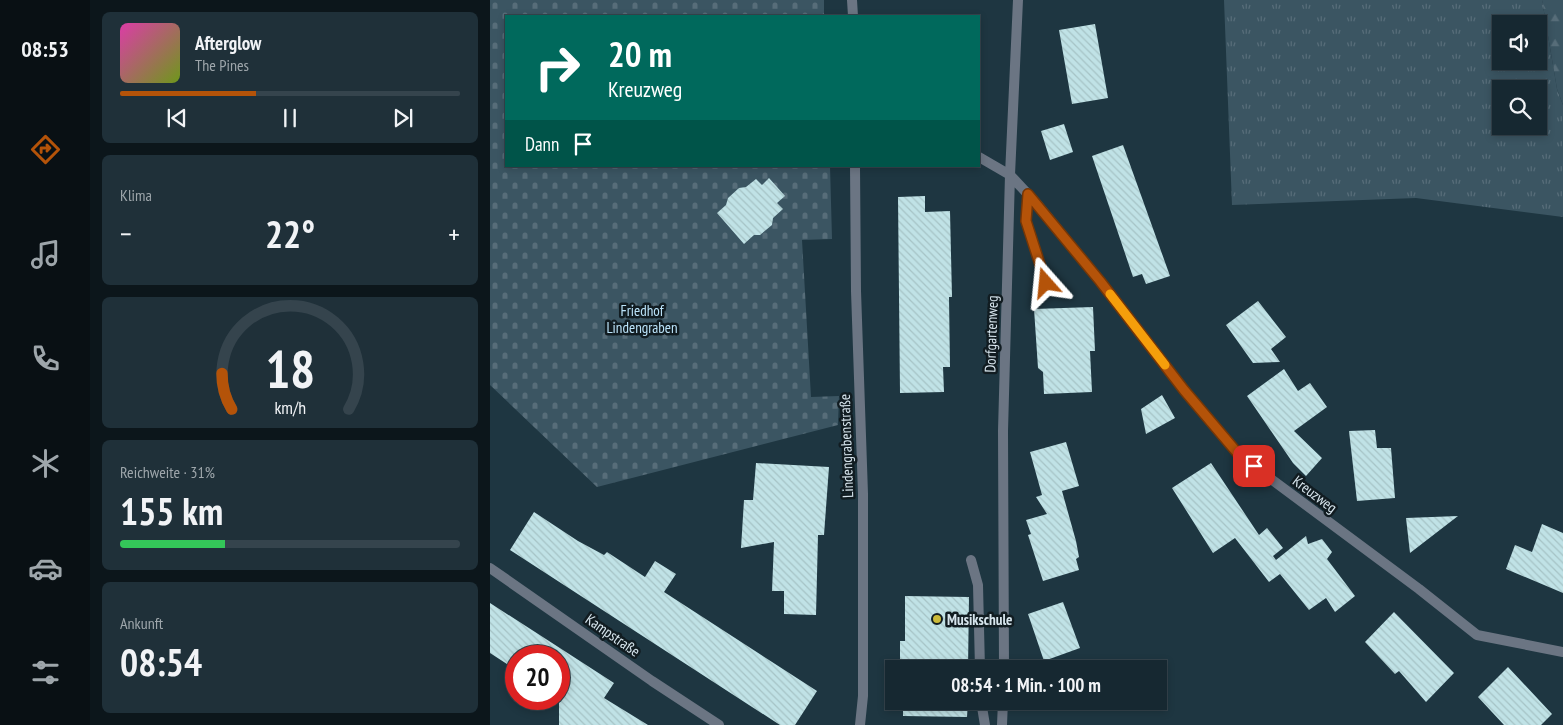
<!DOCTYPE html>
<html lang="de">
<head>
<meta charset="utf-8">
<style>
  body { margin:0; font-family:"PT Sans Narrow",sans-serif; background:#1f3039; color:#f1f3f6; height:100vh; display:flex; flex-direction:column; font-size:19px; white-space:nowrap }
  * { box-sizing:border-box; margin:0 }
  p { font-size:16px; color:#9ea6ab }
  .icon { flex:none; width:28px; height:28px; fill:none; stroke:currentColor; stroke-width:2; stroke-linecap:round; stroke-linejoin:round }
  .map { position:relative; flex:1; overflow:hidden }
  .side { display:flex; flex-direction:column; gap:12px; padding:12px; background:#0c161b; width:400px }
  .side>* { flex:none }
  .guide { position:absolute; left:15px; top:15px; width:475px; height:152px; border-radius:0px; box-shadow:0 2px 8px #0003,0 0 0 1px #35444d; background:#00695c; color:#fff; overflow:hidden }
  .tools { position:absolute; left:1002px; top:15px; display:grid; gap:10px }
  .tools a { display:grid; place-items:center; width:55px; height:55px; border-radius:0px; background:#162831; box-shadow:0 2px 8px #0003,0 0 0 1px #35444d; font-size:25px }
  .speed { position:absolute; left:15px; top:645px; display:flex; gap:10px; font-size:25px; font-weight:700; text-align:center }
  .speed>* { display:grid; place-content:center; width:65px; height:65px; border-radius:50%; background:#162831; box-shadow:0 2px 8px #0003,0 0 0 1px #35444d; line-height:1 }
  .speed .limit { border:8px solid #d22; background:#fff; color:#111 }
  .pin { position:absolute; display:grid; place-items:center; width:42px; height:42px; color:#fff; margin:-21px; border-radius:10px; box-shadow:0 2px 8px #0006 }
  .me { position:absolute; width:55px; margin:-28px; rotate:342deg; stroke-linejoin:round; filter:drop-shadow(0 0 4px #0008) }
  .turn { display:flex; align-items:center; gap:18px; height:105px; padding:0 20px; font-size:22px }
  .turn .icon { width:65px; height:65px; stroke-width:2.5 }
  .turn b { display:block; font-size:35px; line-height:42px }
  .then { display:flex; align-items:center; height:48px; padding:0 20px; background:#0003; gap:10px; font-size:19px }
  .big { font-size:38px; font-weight:600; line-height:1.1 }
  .side .tile { flex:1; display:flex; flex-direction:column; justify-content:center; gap:8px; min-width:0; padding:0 18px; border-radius:8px; background:#1f3039 }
  .side .dial { align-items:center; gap:0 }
  .dial svg { height:130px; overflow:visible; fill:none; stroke:#35444d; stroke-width:7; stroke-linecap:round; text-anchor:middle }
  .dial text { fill:#f1f3f6; stroke:none }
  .song { display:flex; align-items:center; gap:15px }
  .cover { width:60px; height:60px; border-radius:8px; background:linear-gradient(135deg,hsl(320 70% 55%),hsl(80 70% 35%)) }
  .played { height:5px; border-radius:2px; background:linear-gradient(90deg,#b45309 40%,#35444d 40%) }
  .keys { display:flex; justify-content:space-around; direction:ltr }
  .heat { display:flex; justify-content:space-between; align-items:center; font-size:28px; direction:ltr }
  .charge { height:8px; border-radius:4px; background:linear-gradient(90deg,#34c759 31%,#35444d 0) }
  .trip { position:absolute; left:395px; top:660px; width:282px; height:50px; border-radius:0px; background:#162831; box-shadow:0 2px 8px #0003,0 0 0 1px #35444d; font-weight:600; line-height:50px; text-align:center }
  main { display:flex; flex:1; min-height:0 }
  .tab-bar { display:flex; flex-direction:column; width:90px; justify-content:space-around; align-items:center; background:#091014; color:#9ea6ab }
  .tab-bar .icon { width:35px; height:35px }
  .tab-bar .current { color:#b45309 }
  .tab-bar b { font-size:22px; color:#f1f3f6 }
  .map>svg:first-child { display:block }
  .grass { fill:url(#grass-tufts); fill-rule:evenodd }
  .forest { fill:url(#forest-firs) }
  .cemetery { fill:url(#cemetery-stones) }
  .building { fill:url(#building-back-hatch) }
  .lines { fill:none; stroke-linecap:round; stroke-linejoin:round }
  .service { stroke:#6b7583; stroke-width:10 }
  .minor { stroke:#6b7583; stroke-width:10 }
  .route-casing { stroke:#753606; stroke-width:12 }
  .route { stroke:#b45309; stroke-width:9 }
  .slow { stroke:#f59e0b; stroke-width:9 }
  .poi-dot { fill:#cbba39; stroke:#111c21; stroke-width:2 }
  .labels { text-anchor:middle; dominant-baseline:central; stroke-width:5; stroke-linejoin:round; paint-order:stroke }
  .park-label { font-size:15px; fill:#bbe3f9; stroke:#111c21 }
  .street-label { font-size:15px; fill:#d7e5ed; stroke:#111c21 }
  .poi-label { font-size:15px; font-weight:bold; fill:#d7e5ed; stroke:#111c21; text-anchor:start }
</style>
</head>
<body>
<main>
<nav class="tab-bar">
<b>08:53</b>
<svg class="icon current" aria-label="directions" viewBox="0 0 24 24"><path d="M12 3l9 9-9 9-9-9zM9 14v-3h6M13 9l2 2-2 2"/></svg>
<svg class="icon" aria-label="music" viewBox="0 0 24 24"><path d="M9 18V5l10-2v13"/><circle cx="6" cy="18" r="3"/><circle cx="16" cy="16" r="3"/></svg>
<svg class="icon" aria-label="phone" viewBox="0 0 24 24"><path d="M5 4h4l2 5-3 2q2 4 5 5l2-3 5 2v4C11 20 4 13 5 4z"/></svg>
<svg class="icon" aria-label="climate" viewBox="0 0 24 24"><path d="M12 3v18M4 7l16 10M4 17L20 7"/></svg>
<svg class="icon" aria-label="car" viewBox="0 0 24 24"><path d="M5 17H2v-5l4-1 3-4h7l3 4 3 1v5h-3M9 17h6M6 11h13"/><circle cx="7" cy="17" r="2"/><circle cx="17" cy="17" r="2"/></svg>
<svg class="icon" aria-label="filters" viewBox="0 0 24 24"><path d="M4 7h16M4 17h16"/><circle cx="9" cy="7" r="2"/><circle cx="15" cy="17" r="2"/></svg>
</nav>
<section class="side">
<div class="tile">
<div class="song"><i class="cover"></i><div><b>Afterglow</b><p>The Pines</p></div></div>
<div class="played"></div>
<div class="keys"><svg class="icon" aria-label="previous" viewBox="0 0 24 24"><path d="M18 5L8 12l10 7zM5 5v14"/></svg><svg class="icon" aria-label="pause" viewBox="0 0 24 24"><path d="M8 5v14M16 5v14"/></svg><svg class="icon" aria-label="next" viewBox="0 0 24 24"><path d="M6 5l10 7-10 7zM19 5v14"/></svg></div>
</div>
<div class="tile"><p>Klima</p>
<div class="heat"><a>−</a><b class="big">22°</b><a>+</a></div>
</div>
<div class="tile dial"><svg viewBox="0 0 100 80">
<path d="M14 69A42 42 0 1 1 86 69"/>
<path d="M14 69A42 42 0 0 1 8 47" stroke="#b45309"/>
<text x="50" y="56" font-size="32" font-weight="700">18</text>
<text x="50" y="72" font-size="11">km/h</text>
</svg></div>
<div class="tile"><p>Reichweite · 31%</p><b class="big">155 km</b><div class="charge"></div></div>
<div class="tile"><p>Ankunft</p><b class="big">08:54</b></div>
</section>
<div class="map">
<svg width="1073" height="725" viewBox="0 0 1073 725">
  <defs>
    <pattern id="grass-tufts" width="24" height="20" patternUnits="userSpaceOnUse" patternTransform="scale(1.25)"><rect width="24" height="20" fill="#3b5562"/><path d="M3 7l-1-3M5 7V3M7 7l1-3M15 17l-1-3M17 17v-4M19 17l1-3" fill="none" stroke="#576d79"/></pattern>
    <pattern id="forest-firs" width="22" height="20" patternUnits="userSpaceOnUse" patternTransform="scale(1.25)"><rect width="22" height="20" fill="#3b5562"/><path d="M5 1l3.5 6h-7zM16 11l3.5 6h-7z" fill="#576d79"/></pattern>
    <pattern id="cemetery-stones" width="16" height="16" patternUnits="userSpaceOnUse" patternTransform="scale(1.25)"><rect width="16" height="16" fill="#3b5562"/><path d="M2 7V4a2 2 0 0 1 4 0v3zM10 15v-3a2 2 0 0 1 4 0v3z" fill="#576d79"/></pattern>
    <pattern id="building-back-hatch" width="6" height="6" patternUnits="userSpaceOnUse" patternTransform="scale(1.25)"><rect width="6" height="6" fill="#c0e2e6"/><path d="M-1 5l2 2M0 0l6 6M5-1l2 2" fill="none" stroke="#a6c3c6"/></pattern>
  </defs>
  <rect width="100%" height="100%" fill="#1e3641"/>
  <path class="grass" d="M734,0H1052L1067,89L1073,105V217L926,198L742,205ZM1011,24H1049V61H1011ZM1011,89H1049V126H1011Z"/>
  <path class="forest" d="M1052,0H1073V105L1067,89Z"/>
  <path class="cemetery" d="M0,0H334V16H16V166H340L342,239L312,240L321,397L349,396L348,425L107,487L0,385Z"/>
  <path class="building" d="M605,24L618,98L582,104L569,30Z
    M574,124L583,152L560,160L551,131Z
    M633,145L680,276L656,284L652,274L643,277L602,156Z
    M279,178L295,196L287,203L293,209L283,218L282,225L270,235H264L254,244L227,213L236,205L238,198L249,188L256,187L266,179L272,185Z
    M435,196V212L460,211L462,297H459L460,367H453L454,392L410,393L408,197Z
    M768,301L796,337L781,349L790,362L763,363L736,325Z
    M603,307L605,351H600L602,392L554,394L553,372L548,368L544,309Z
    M794,369L808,391L820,383L837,407L804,431L832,458L816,476L803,463L757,396Z
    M672,395L685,418L656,434L651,409Z
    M885,430L887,448H901L905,498L867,501L859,431Z
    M576,442L589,486L572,491L586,541L589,557L586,559L589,570L553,581L538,535L541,534L536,520L557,514L546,497L552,495L540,452Z
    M266,463L339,467L334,535H328L326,615L294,614V591H282L284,542L251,548L254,500H263Z
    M721,463L769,535L777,528L793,548L783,556L786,560L816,536L818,544L832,539L842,552L837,559L865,596L845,612L836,598L819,610L790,574L779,582L745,538L723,553L682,488Z
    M44,512L88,541L114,555L117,552L155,577L165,561L186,574L174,592L327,691L305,725H290L20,550Z
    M968,516L920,553L916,518Z
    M1052,524L1073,533V593L1016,569L1025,545L1042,552Z
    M415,596L479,597L478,669H410V641H415Z
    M573,602L590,648L554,661L538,614Z
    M0,603L124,683L114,698L158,725H69V701L71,698L69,697V656H26V670L0,653Z
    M904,612L964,673L936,702L909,671L905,674L875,642Z
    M1018,667L1062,714L1051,725H1014L988,697Z
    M413,701H478L477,717L413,716Z"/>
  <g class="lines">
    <path class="service" d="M538,194L536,221L556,283
      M481,560L488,585L490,669
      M491,701L495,725"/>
    <path class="minor" d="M362,0L363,16
      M489,157L520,175L547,204L610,281L694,390L750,456L929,589L987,635L1073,652
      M365,166L366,291L373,494V696L370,725
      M0,568L162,681L229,725
      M514,669L513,431L520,175L528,0
      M512,725L513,701"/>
  </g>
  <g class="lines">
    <defs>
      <path id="route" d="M556,283L536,221L538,194L610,281L694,390L750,456L764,466"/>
    </defs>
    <use href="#route" class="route-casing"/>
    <use href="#route" class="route"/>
    <path class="slow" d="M620,294L675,365"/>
  </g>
  <circle class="poi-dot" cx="447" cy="619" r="5"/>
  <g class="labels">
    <g class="park-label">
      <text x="152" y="310">Friedhof<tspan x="152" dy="17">Lindengraben</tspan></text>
    </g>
    <g class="street-label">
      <text transform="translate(501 334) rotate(-88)">Dorfgartenweg</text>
      <text transform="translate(356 446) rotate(-92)">Lindengrabenstraße</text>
      <text transform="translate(825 494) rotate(37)">Kreuzweg</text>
      <text transform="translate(123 635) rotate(35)">Kampstraße</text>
    </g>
    <g class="poi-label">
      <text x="457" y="619">Musikschule</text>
    </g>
  </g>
</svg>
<div class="tools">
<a><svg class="icon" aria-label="sound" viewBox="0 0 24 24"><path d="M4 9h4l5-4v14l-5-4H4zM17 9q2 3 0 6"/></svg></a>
<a><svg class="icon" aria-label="search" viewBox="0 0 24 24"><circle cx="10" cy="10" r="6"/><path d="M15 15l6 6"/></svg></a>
</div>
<div class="speed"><div class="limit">20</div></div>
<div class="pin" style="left:764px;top:466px;background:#d93025"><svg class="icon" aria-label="arrive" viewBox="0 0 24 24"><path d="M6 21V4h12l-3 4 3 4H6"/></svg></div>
<svg class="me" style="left:556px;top:283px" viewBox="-20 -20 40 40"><path d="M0-17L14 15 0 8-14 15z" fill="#b45309" stroke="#fff" stroke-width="4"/></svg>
<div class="trip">08:54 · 1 Min. · 100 m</div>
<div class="guide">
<div class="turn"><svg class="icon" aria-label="right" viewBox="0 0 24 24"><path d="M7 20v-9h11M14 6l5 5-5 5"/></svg><div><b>20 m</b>Kreuzweg</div></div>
<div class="then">Dann<svg class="icon" aria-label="arrive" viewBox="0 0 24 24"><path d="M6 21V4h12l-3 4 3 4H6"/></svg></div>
</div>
</div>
</main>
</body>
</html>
